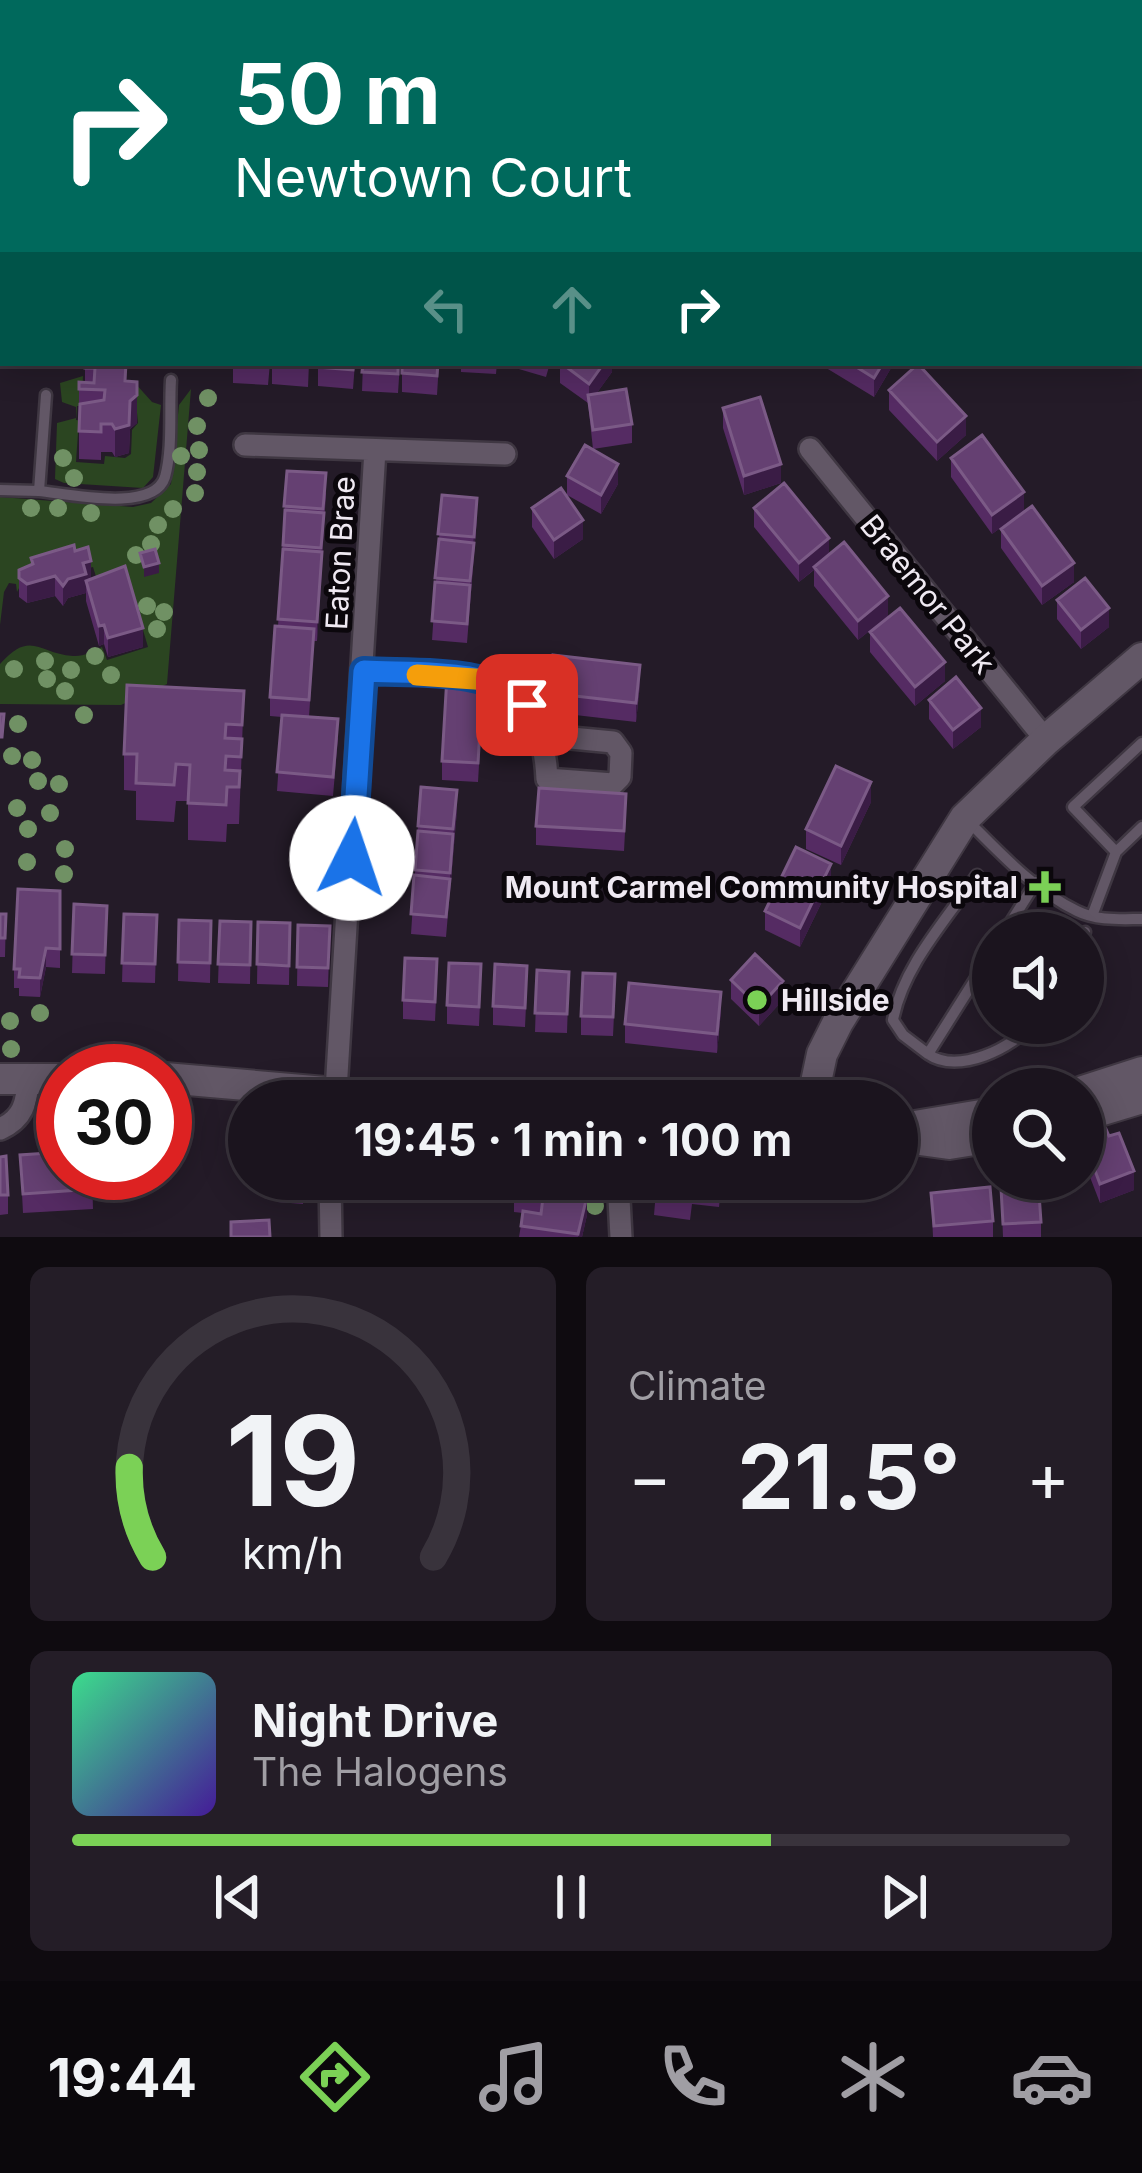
<!DOCTYPE html>
<html lang="en">
<head>
<meta charset="utf-8">
<style>
  body { margin:0; font-family:Inter,sans-serif; background:#241d27; color:#f1f3f6; height:100vh; display:flex; flex-direction:column; font-size:45px; white-space:nowrap }
  * { box-sizing:border-box; margin:0 }
  p { font-size:39px; color:#a09ea4 }
  .icon { flex:none; width:66px; height:66px; fill:none; stroke:currentColor; stroke-width:2; stroke-linecap:round; stroke-linejoin:round }
  .map { position:relative; height:1237px; overflow:hidden }
  .sheet { display:flex; flex-direction:column; gap:30px; padding:30px; background:#0f0b10; flex:1 }
  .sheet>* { flex:none }
  .hud { position:absolute; left:0px; top:0px; width:1143px; height:366px; box-shadow:0 6px 30px #0003,0 0 0 3px #39333c; background:#00695c; color:#fff; overflow:hidden }
  .tools { position:absolute; left:972px; top:912px; display:grid; gap:24px }
  .tools a { display:grid; place-items:center; width:132px; height:132px; border-radius:50%; background:#1b141e; box-shadow:0 6px 30px #0003,0 0 0 3px #39333c; font-size:60px }
  .speed { position:absolute; left:36px; top:1044px; display:flex; gap:24px; font-size:60px; font-weight:700; text-align:center }
  .speed>* { display:grid; place-content:center; width:156px; height:156px; border-radius:50%; background:#1b141e; box-shadow:0 6px 30px #0003,0 0 0 3px #39333c; line-height:1 }
  .speed .limit { border:18px solid #d22; background:#fff; color:#111 }
  .pin { position:absolute; display:grid; place-items:center; width:102px; height:102px; color:#fff; margin:-51px; border-radius:24px; box-shadow:0 6px 18px #0006 }
  .me { position:absolute; width:132px; margin:-66px; rotate:4deg; stroke-linejoin:round; filter:drop-shadow(0 0 9px #0008) }
  .turn { display:flex; align-items:center; gap:42px; height:252px; padding:0 36px; font-size:54px }
  .turn .icon { width:156px; height:156px; stroke-width:2.5 }
  .turn b { display:block; font-size:84px; line-height:102px }
  .lanes { display:flex; align-items:center; height:114px; padding:0 36px; background:#0003; justify-content:center; gap:60px; direction:ltr }
  .lanes .off { opacity:.35 }
  .big { font-size:90px; font-weight:700; line-height:1.1 }
  .sheet .card { flex:1; display:flex; flex-direction:column; justify-content:center; gap:18px; min-width:0; padding:0 42px; border-radius:18px; background:#241d27 }
  .sheet .dial { align-items:center; gap:0 }
  .dial svg { height:312px; overflow:visible; fill:none; stroke:#39333c; stroke-width:7; stroke-linecap:round; text-anchor:middle }
  .dial text { fill:#f1f3f6; stroke:none }
  .song { display:flex; align-items:center; gap:36px }
  .cover { width:144px; height:144px; border-radius:18px; background:linear-gradient(135deg,hsl(150 70% 55%),hsl(260 70% 35%)) }
  .played { height:12px; border-radius:6px; background:linear-gradient(90deg,#7bd156 70%,#39333c 70%) }
  .keys { display:flex; justify-content:space-around; direction:ltr }
  .heat { display:flex; justify-content:space-between; align-items:center; font-size:66px; direction:ltr }
  .sheet .tiles { flex:1; display:grid; gap:30px; grid-template-columns:1fr 1fr }
  .card:last-child { grid-column:span 2 }
  .trip { position:absolute; left:228px; top:1080px; width:690px; height:120px; border-radius:60px; background:#1b141e; box-shadow:0 6px 30px #0003,0 0 0 3px #39333c; font-weight:700; line-height:120px; text-align:center }
  .tabs { display:flex; height:192px; justify-content:space-around; align-items:center; background:#0b080c; color:#a09ea4 }
  .tabs .icon { width:84px; height:84px }
  .tabs .current { color:#7bd156 }
  .tabs b { font-size:54px; color:#f1f3f6 }
  .map>svg:first-child { display:block }
  .green { fill:#2b4521 }
  .lines { fill:none; stroke-linecap:round; stroke-linejoin:round }
  .lane-casing { stroke:#3f3742; stroke-width:15 }
  .street-casing { stroke:#3f3742; stroke-width:26 }
  .secondary-casing { stroke:#3f3742; stroke-width:34 }
  .lane { stroke:#625766; stroke-width:10 }
  .street { stroke:#625766; stroke-width:21 }
  .secondary { stroke:#625766; stroke-width:30 }
  .tree { fill:#709164 }
  .wall { fill:#552b63 }
  .shaded-wall { fill:#3a1c45 }
  .building { fill:#654072; stroke:#7b5a86; stroke-width:3 }
  .route-casing { stroke:#114b97; stroke-width:30 }
  .route { stroke:#1a73e8; stroke-width:21 }
  .slow { stroke:#f59e0b; stroke-width:21 }
  .poi-dot { fill:#7bd156; stroke:#0b070c; stroke-width:4.5 }
  .labels { text-anchor:middle; dominant-baseline:central; stroke-width:10; stroke-linejoin:round; paint-order:stroke }
  .street-label { font-size:30px; fill:#efe9f2; stroke:#0b070c }
  .poi-label { font-size:30px; font-weight:bold; fill:#efe9f2; stroke:#0b070c; text-anchor:end }
</style>
</head>
<body>
<div class="map">
<svg width="1142" height="1237" viewBox="0 0 1142 1237">
  <rect width="100%" height="100%" fill="#241b28"/>
  <path class="green" d="M83,376L82,399L91,406H77L76,420L85,421L78,433L76,462L104,464L105,456L125,458L131,454L132,430L138,423L134,382L152,402L161,405L153,477L143,488L64,483L55,479L57,423L76,418V407L62,402L60,383Z
    M191,389L167,684L121,705L0,704V664C31,629 39,654 73,656C83,657 93,651 102,647L107,660L148,647L129,582L99,586L93,567L20,586L17,592L16,584L9,583L4,592L0,625V497L133,507L151,503L171,484L179,405Z"/>
  <g class="lines">
    <defs>
      <path id="lane" d="M277,0L285,3
        M951,3L952,0
        M0,490L39,491L46,395
        M39,491C69,494 154,513 165,477C173,448 169,410 171,380
        M968,821C1000,853 1035,891 1077,911C1097,921 1121,919 1142,919
        M1116,852L1073,807L1142,743
        M1092,916L1116,852L1142,827
        M1004,933L1036,882
        M1083,935L1085,932
        M993,951L928,1054C958,1075 1013,1048 1033,1023
        M928,1054L903,1035L893,1020C903,966 947,919 977,875"/>
      <path id="street" d="M695,0L703,3
        M40,3L41,0
        M382,3L383,0
        M749,3L750,0
        M1099,3V0
        M1140,6L1142,7
        M1140,64L1142,65
        M245,445L505,454
        M810,449L1046,740
        M364,671C457,677 541,655 547,779L613,784L620,777L621,753L613,742L540,735
        M332,1101L336,1091L375,450
        M0,1129C23,1119 27,1103 28,1079
        M330,1179L331,1237
        M618,1179L621,1237"/>
      <path id="secondary" d="M165,1078L429,1101
        M0,1079H63
        M1083,1091L1142,1072
        M812,1101L822,1054L838,1022L965,818L1046,740L1142,658
        M1083,1116L1142,1098
        M897,1129L993,1113
        M898,1137L949,1144L993,1137"/>
    </defs>
    <use href="#lane" class="lane-casing"/>
    <use href="#street" class="street-casing"/>
    <use href="#secondary" class="secondary-casing"/>
    <use href="#lane" class="lane"/>
    <use href="#street" class="street"/>
    <use href="#secondary" class="secondary"/>
  </g>
  <g class="tree">
    <circle cx="208" cy="398" r="9"/>
    <circle cx="197" cy="426" r="9"/>
    <circle cx="199" cy="450" r="9"/>
    <circle cx="181" cy="456" r="9"/>
    <circle cx="63" cy="458" r="9"/>
    <circle cx="197" cy="472" r="9"/>
    <circle cx="74" cy="478" r="9"/>
    <circle cx="195" cy="493" r="9"/>
    <circle cx="31" cy="508" r="9"/>
    <circle cx="58" cy="508" r="9"/>
    <circle cx="173" cy="509" r="9"/>
    <circle cx="91" cy="513" r="9"/>
    <circle cx="158" cy="525" r="9"/>
    <circle cx="151" cy="544" r="9"/>
    <circle cx="136" cy="555" r="9"/>
    <circle cx="147" cy="606" r="9"/>
    <circle cx="164" cy="612" r="9"/>
    <circle cx="157" cy="629" r="9"/>
    <circle cx="95" cy="656" r="9"/>
    <circle cx="45" cy="661" r="9"/>
    <circle cx="14" cy="669" r="9"/>
    <circle cx="71" cy="670" r="9"/>
    <circle cx="111" cy="675" r="9"/>
    <circle cx="47" cy="679" r="9"/>
    <circle cx="65" cy="691" r="9"/>
    <circle cx="84" cy="715" r="9"/>
    <circle cx="18" cy="724" r="9"/>
    <circle cx="12" cy="756" r="9"/>
    <circle cx="32" cy="760" r="9"/>
    <circle cx="38" cy="781" r="9"/>
    <circle cx="59" cy="784" r="9"/>
    <circle cx="17" cy="808" r="9"/>
    <circle cx="50" cy="813" r="9"/>
    <circle cx="28" cy="829" r="9"/>
    <circle cx="65" cy="849" r="9"/>
    <circle cx="27" cy="862" r="9"/>
    <circle cx="64" cy="874" r="9"/>
    <circle cx="40" cy="1013" r="9"/>
    <circle cx="10" cy="1021" r="9"/>
    <circle cx="11" cy="1049" r="9"/>
    <circle cx="595" cy="1206" r="9"/>
  </g>
  <path class="wall" d="M95,0H140L139,3H94Z
    M457,0H592L596,3H462Z
    M0,109L3,110V165L0,164Z
    M1140,157H1142V225H1140Z
    M0,281L3,282V363H16L15,368L0,367Z
    M27,363H40L39,367L27,366Z
    M85,363L126,381L137,423L130,429L129,453L115,457L112,452H101V460L79,459V382L85,383Z
    M233,363H270L268,385L233,383Z
    M272,363H309L308,387L272,384Z
    M318,363H355L353,389L318,386Z
    M363,363H400L398,393L362,391Z
    M402,363H439L437,395L402,392Z
    M461,363H497L496,374L461,372Z
    M512,363H550L546,377L512,367Z
    M612,363V372L596,394L632,424V443L593,449L588,403L560,383V364Z
    M818,363H894L874,397Z
    M889,390L966,435L937,461L889,410Z
    M723,408L781,483L744,495L723,428Z
    M951,458L1024,511L992,534L951,477Z
    M287,471L326,493L317,641H314L309,717L338,738L333,796L277,791L282,717L270,716V697L278,627Z
    M567,476L618,484L601,514L567,495Z
    M442,495L477,517L467,643L432,640Z
    M532,508L583,539L554,559L532,527Z
    M754,508L829,554L888,616L858,640L814,586V570L799,582L754,527Z
    M1001,529L1074,582L1042,605L1001,548Z
    M75,551L91,579L143,647L108,657L104,644L99,646L86,601V593L68,598L63,606L55,596L27,603L19,597V570L31,565V558Z
    M1057,600L1109,627L1081,649L1057,619Z
    M870,632L945,681L915,706L870,652Z
    M640,684L636,722L549,712V693Z
    M244,691L239,824H227L226,842L188,840V801H176L174,822L136,820V791L124,790V754Z
    M483,697L478,782L442,780V761Z
    M929,700L981,727L953,749L929,719Z
    M871,802L841,865L806,849V829Z
    M457,810L446,937L411,934L418,826Z
    M626,813L624,851L536,845V826Z
    M831,883L800,947L765,930V911Z
    M60,891V968L46,967L40,997L19,996V988H14V969Z
    M74,904L107,906L105,974L72,973Z
    M0,914H6L5,957H0Z
    M124,914L157,915L155,983L122,982Z
    M179,920L211,921L210,983L178,981Z
    M220,921L251,922L250,984L218,983Z
    M258,922L290,923L289,985L257,984Z
    M298,925L330,926L328,987L297,986Z
    M537,970L569,972L567,1033L535,1032Z
    M437,979L435,1021L403,1019V1000Z
    M731,980L783,1000L759,1026L731,999Z
    M481,983L479,1026L447,1024V1005Z
    M527,985L525,1027L493,1025V1006Z
    M615,994L613,1036L581,1035V1016Z
    M721,1011L717,1053L625,1043V1024Z
    M1083,1138L1134,1190L1100,1203L1083,1159Z
    M20,1155L92,1173L93,1209L23,1213Z
    M0,1157L8,1195V1214L0,1215Z
    M107,1173H148V1185L111,1192Z
    M277,1179H304L303,1204L277,1202Z
    M505,1179H583L582,1188L587,1215L582,1237H519L523,1213L514,1212V1192L505,1191Z
    M657,1179H722L719,1207L692,1204L690,1220L654,1215Z
    M1021,1186L1041,1222V1237H1003L1001,1188Z
    M931,1193L993,1221V1237H933Z"/>
  <path class="shaded-wall" d="M604,363H612V372L589,404V384Z
    M883,363H894L874,397V378Z
    M137,382V423L130,429L129,453L115,457V429Z
    M966,416V435L937,461V442Z
    M618,464V484L601,514V495Z
    M781,464V483L744,495V476Z
    M326,473L322,571L317,641V622Z
    M1024,492V511L992,534V515Z
    M477,498V517L470,601V581Z
    M583,520V539L554,559V540Z
    M829,538V557L799,582V563Z
    M91,561V580L86,581V593L68,598L63,606V586L83,563Z
    M159,563V573L144,577V567Z
    M1074,563V582L1042,605V586Z
    M55,576V596L27,603V584Z
    M888,596V616L858,640V621Z
    M1109,608V627L1081,649V630Z
    M104,625V644L99,646V626Z
    M143,628V647L108,657V638Z
    M945,662V681L915,706V687Z
    M640,665V684L636,722V703Z
    M981,708V727L953,749V730Z
    M871,782V802L841,865V846Z
    M457,790V810L450,893V873Z
    M831,864V883L800,947V928Z
    M46,948V967L40,997V978Z
    M783,981V1000L759,1026V1007Z
    M721,992V1011L717,1053V1034Z
    M1134,1171V1190L1100,1203V1184Z
    M585,1188V1207L587,1196V1215L582,1237H578Z"/>
  <path class="building" d="M288,0H318L320,1L319,3H286Z
    M506,0H592L596,2L514,3Z
    M818,0H853L852,3H817Z
    M0,109L3,110V146L0,145Z
    M1140,157H1142V196H1140Z
    M0,281L3,282V338H0Z
    M85,363H126L125,381L137,382V395L130,401L129,425L115,429L112,424H101V432L79,431L80,404L104,400L105,390L79,389V382L94,383L95,368H85Z
    M233,363H268V366Z
    M272,363H308V367L272,365Z
    M318,363H354L353,370L318,367Z
    M363,363H398V374L362,372Z
    M402,363H438L437,376L402,373Z
    M561,363H604L589,384Z
    M850,363H883L874,378Z
    M918,364L966,416L937,442L889,390Z
    M626,389L632,424L593,430L588,395Z
    M760,397L781,464L744,476L723,408Z
    M982,435L1024,492L992,515L951,458Z
    M585,445L618,464L601,495L567,476Z
    M287,471L326,473L323,509L284,506Z
    M784,483L829,538L799,563L754,508Z
    M561,488L583,520L554,540L532,508Z
    M442,495L477,498L474,537L438,534Z
    M1032,506L1074,563L1042,586L1001,529Z
    M285,510L324,513L321,548L283,545Z
    M439,539L474,543L470,581L435,578Z
    M844,542L888,596L858,621L814,567Z
    M74,545L75,551L88,547L91,561L83,563L86,574L68,579L63,586L55,576L27,584L19,578V570L33,564L31,558Z
    M155,549L159,563L144,567L140,553Z
    M283,549L322,552L317,622L278,619Z
    M125,566L143,628L108,638L104,625L99,626L86,581Z
    M1085,578L1109,608L1081,630L1057,600Z
    M435,582L470,585L467,624L432,621Z
    M900,608L945,662L915,687L870,632Z
    M275,626L314,629L309,700L270,697Z
    M553,655L640,665L636,703L549,693Z
    M447,676L483,678L478,763L442,761Z
    M956,677L981,708L953,730L929,700Z
    M127,685L244,691L242,725L226,724L225,738L242,739L241,757L226,756L225,770L240,771L239,787H227L226,805L188,803L190,765L176,764L174,785L136,783L137,754H124Z
    M0,714H4L2,737H0Z
    M282,715L338,719L333,777L277,772Z
    M836,766L871,782L841,846L806,829Z
    M421,787L457,790L453,829L418,826Z
    M539,788L626,794L624,831L536,826Z
    M418,831L453,834L450,873L415,870Z
    M796,847L831,864L800,928L765,911Z
    M414,875L450,879L446,917L411,914Z
    M18,889L60,891V949L46,948L40,978L19,977L20,969H14Z
    M74,904L107,906L105,955L72,954Z
    M0,914H6L5,938H0Z
    M124,914L157,915L155,964L122,963Z
    M179,920L211,921L210,963L178,962Z
    M220,921L251,922L250,965L218,964Z
    M258,922L290,923L289,966L257,964Z
    M298,925L330,926L328,968L297,967Z
    M755,954L783,981L759,1007L731,980Z
    M405,958L437,959L435,1002L403,1000Z
    M449,963L481,964L479,1007L447,1005Z
    M495,964L527,966L525,1008L493,1006Z
    M537,970L569,972L567,1014L535,1013Z
    M583,973L615,974L613,1017L581,1016Z
    M629,983L721,992L717,1034L625,1024Z
    M1106,1129L1109,1136L1119,1133L1134,1171L1100,1184L1083,1138Z
    M63,1152V1173H92L93,1189L23,1194L20,1155Z
    M6,1156L8,1195H0V1157Z
    M277,1179H304L303,1184L277,1183Z
    M657,1179H720L719,1187L692,1184L690,1200L654,1196Z
    M1021,1179H1038L1041,1222L1003,1224L1001,1188L1022,1186Z
    M516,1180L585,1188L583,1195L587,1196L578,1234L521,1226L523,1211L541,1214L543,1197L514,1193Z
    M990,1187L993,1221L934,1226L931,1193Z
    M269,1220L270,1237H231V1222Z"/>
  <g class="lines">
    <defs>
      <path id="route" d="M352,858L364,671C414,674 492,666 527,705"/>
    </defs>
    <use href="#route" class="route-casing"/>
    <use href="#route" class="route"/>
    <path class="slow" d="M417,675L489,680"/>
  </g>
  <g class="poi-dot">
    <path d="M1039 869h12v12h12v12h-12v12h-12v-12h-12v-12h12z"/>
    <circle cx="757" cy="1000" r="12"/>
  </g>
  <g class="labels">
    <g class="street-label">
      <text transform="translate(340 553) rotate(-87)">Eaton Brae</text>
      <text transform="translate(928 594) rotate(51)">Braemor Park</text>
    </g>
    <g class="poi-label">
      <text x="1018" y="887">Mount Carmel Community Hospital</text>
      <text x="781" y="1000" text-anchor="start">Hillside</text>
    </g>
  </g>
</svg>
<div class="tools">
<a><svg class="icon" aria-label="sound" viewBox="0 0 24 24"><path d="M4 9h4l5-4v14l-5-4H4zM17 9q2 3 0 6"/></svg></a>
<a><svg class="icon" aria-label="search" viewBox="0 0 24 24"><circle cx="10" cy="10" r="6"/><path d="M15 15l6 6"/></svg></a>
</div>
<div class="speed"><div class="limit">30</div></div>
<div class="pin" style="left:527px;top:705px;background:#d93025"><svg class="icon" aria-label="arrive" viewBox="0 0 24 24"><path d="M6 21V4h12l-3 4 3 4H6"/></svg></div>
<svg class="me" style="left:352px;top:858px" viewBox="-20 -20 40 40"><circle r="19" fill="#fff"/><path d="M0-13L10 11 0 6-10 11z" fill="#1a73e8"/></svg>
<div class="trip">19:45 · 1 min · 100 m</div>
<div class="hud">
<div class="turn"><svg class="icon" aria-label="right" viewBox="0 0 24 24"><path d="M7 20v-9h11M14 6l5 5-5 5"/></svg><div><b>50 m</b>Newtown Court</div></div>
<div class="lanes"><svg class="icon off" aria-label="left" viewBox="0 0 24 24"><path d="M17 20v-9H6M10 6l-5 5 5 5"/></svg><svg class="icon off" aria-label="ahead" viewBox="0 0 24 24"><path d="M12 20V5M6 11l6-6 6 6"/></svg><svg class="icon" aria-label="right" viewBox="0 0 24 24"><path d="M7 20v-9h11M14 6l5 5-5 5"/></svg></div>
</div>
</div>
<section class="sheet">
<div class="tiles">
<div class="card dial"><svg viewBox="0 0 100 80">
<path d="M14 69A42 42 0 1 1 86 69"/>
<path d="M14 69A42 42 0 0 1 8 46" stroke="#7bd156"/>
<text x="50" y="56" font-size="32" font-weight="700">19</text>
<text x="50" y="72" font-size="11">km/h</text>
</svg></div>
<div class="card"><p>Climate</p>
<div class="heat"><a>−</a><b class="big">21.5°</b><a>+</a></div>
</div>
<div class="card">
<div class="song"><i class="cover"></i><div><b>Night Drive</b><p>The Halogens</p></div></div>
<div class="played"></div>
<div class="keys"><svg class="icon" aria-label="previous" viewBox="0 0 24 24"><path d="M18 5L8 12l10 7zM5 5v14"/></svg><svg class="icon" aria-label="pause" viewBox="0 0 24 24"><path d="M8 5v14M16 5v14"/></svg><svg class="icon" aria-label="next" viewBox="0 0 24 24"><path d="M6 5l10 7-10 7zM19 5v14"/></svg></div>
</div>
</div>
</section>
<nav class="tabs">
<b>19:44</b>
<svg class="icon current" aria-label="directions" viewBox="0 0 24 24"><path d="M12 3l9 9-9 9-9-9zM9 14v-3h6M13 9l2 2-2 2"/></svg>
<svg class="icon" aria-label="music" viewBox="0 0 24 24"><path d="M9 18V5l10-2v13"/><circle cx="6" cy="18" r="3"/><circle cx="16" cy="16" r="3"/></svg>
<svg class="icon" aria-label="phone" viewBox="0 0 24 24"><path d="M5 4h4l2 5-3 2q2 4 5 5l2-3 5 2v4C11 20 4 13 5 4z"/></svg>
<svg class="icon" aria-label="climate" viewBox="0 0 24 24"><path d="M12 3v18M4 7l16 10M4 17L20 7"/></svg>
<svg class="icon" aria-label="car" viewBox="0 0 24 24"><path d="M5 17H2v-5l4-1 3-4h7l3 4 3 1v5h-3M9 17h6M6 11h13"/><circle cx="7" cy="17" r="2"/><circle cx="17" cy="17" r="2"/></svg>
</nav>
</body>
</html>
